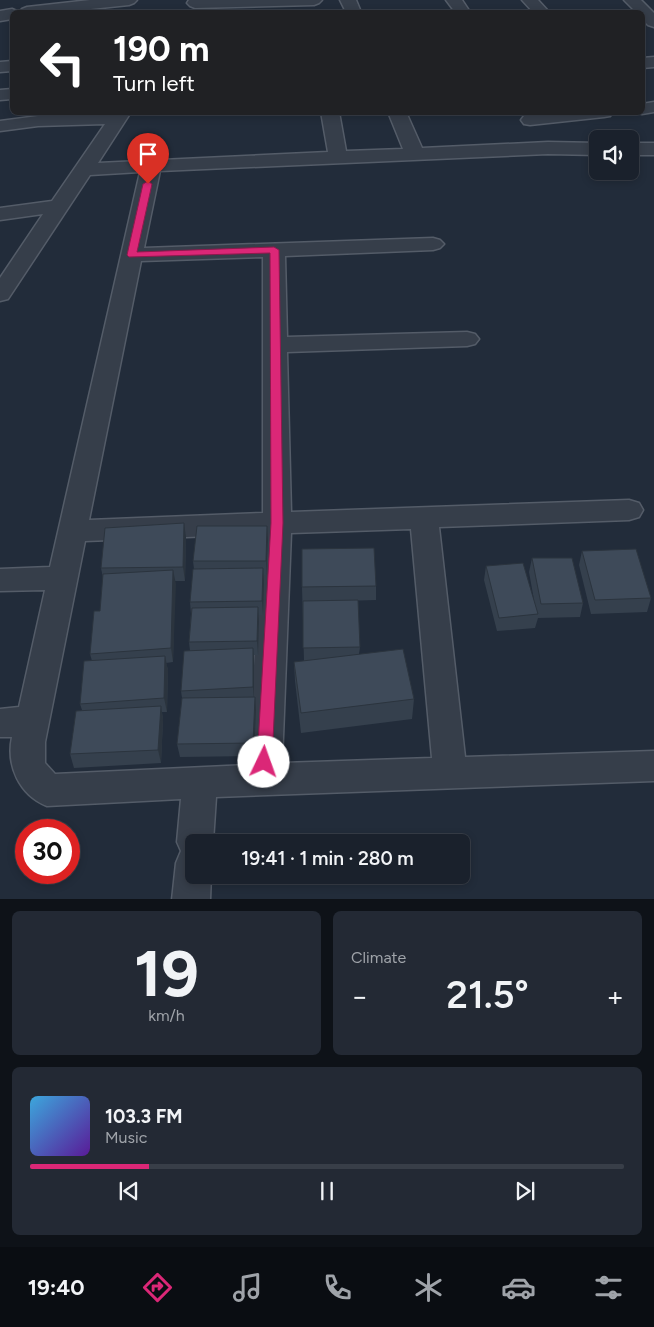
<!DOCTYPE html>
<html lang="en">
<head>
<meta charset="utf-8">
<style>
  body { margin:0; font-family:Figtree,sans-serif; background:#232934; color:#f1f3f6; height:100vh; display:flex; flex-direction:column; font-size:19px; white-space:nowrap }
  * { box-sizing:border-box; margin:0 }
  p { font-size:16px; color:#9fa3a9 }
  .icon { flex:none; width:28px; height:28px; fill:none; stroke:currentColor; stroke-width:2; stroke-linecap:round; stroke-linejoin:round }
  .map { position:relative; height:899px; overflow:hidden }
  .side { display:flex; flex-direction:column; gap:12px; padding:12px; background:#0e1218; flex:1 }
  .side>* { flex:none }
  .top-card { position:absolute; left:10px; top:10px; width:635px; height:105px; border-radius:8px; box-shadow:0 2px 8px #0003,0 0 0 1px #383e48; background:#202124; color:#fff; overflow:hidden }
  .buttons { position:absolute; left:589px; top:130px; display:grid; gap:10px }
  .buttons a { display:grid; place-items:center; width:50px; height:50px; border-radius:8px; background:#1a212c; box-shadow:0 2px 8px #0003,0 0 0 1px #383e48; font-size:25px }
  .speed { position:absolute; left:15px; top:819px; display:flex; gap:10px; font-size:25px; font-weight:700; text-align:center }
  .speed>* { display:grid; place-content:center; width:65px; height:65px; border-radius:50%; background:#1a212c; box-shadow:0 2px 8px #0003,0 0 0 1px #383e48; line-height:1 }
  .speed .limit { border:8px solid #d22; background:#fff; color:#111 }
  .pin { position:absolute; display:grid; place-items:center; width:42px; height:42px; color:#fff; margin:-51px -21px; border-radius:50% 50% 50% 0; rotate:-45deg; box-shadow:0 0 5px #0007 }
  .pin .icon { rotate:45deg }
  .me { position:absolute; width:55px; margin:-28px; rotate:3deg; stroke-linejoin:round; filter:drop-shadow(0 0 4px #0008) }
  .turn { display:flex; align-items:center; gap:18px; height:105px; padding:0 20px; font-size:22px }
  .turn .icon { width:65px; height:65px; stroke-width:2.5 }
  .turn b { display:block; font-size:35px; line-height:42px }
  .big { font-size:38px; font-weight:600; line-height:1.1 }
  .side .widget { flex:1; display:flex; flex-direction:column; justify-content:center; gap:8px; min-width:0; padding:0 18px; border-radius:8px; background:#232934 }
  .side .dial { align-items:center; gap:0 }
  .dial b { font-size:65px; line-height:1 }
  .song { display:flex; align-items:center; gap:15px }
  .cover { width:60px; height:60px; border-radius:8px; background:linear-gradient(135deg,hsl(200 70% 55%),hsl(270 70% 35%)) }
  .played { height:5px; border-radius:2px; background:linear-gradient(90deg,#db2777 20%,#383e48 20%) }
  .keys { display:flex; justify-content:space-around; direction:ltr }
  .heat { display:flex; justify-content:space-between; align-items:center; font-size:28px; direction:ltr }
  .side .tiles { flex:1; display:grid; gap:12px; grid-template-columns:1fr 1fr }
  .widget:last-child { grid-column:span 2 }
  .trip { position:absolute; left:185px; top:834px; width:285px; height:50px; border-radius:8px; background:#1a212c; box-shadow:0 2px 8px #0003,0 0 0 1px #383e48; font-weight:600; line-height:50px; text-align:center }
  .dock { display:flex; height:80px; justify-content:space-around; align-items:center; background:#0a0d12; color:#9fa3a9 }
  .dock .icon { width:35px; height:35px }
  .dock .current { color:#db2777 }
  .dock b { font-size:22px; color:#f1f3f6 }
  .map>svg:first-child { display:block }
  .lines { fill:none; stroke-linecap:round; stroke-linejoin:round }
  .minor-casing { stroke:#545c68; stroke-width:3 }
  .minor { fill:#363e4a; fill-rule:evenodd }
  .wall { fill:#35404d }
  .shaded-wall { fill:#2b343e }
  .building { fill:#3e4a59; stroke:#2b343e }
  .route { fill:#db2777; stroke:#8e194d }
</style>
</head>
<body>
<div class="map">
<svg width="654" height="900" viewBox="0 0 654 900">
  <rect width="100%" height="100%" fill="#222c3a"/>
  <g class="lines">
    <defs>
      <path id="minor" d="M90,0H137L134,3L129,5L62,12H19L22,9L27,7Z
        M189,0H322L319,3L314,5L195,8L190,6L187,3Z
        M340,0H356L361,12H346Z
        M446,0H462L470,12H455Z
        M522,0H538L549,12H533Z
        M624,0H641L654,13V27L648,25L642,19V12H636Z
        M12,9L19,12H12V19L0,21V11Z
        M654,57V67L642,68V58Z
        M12,61V71L0,72V62Z
        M12,89V99L0,100V90Z
        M654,102V112L642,114L635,112H642V104Z
        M131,112L98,163L328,152L321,112H339L346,151L403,149L388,112H406L422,148L548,142L598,143V155L548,154L160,171L144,248L433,238L440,240L444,244L440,248L433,250L285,256L287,337L467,332L475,334L479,339L475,344L467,346L287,352L291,512L629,500L639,503L643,510L639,517L629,520L439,527L465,757L654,751V781L216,797L213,842H194V875H211L210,900H172L176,863L181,851L177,842L181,799L47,806C19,795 6,765 12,737H0V709L19,707L45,590L0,591V569L50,567L140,172L90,175L8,299L0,301V278L43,214L0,220V208L52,201L105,124L38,126L0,131V121L38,116ZM263,257V513L89,520L141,261ZM411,529L432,758L282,763L291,533ZM262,534L248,765L55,774L45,763V742L85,541Z
        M549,112H613L610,116L604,117L530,125L524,124L521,120L524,116Z
        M630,143H654V155H630Z"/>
    </defs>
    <use href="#minor" class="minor-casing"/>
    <use href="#minor" class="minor"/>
  </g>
  <path class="wall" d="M186,537L185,581H175L173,662L166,663L168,670L167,712H162L163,720L161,763L74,768L70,754L82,710L80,704L92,661L90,654L100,611L103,578L101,568Z
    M268,540L266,575H263V615H259L258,655H254V697H255L256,710L254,756L180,757L177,744L182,698L181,691L190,651L189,642L191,614L190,602L194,569L193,561Z
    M582,551L651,598L647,612L591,614L579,565Z
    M532,558L583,603L580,617L538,618L535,628L497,631L484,580L486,566L534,600L529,572Z
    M376,586V600L340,601L360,647L359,654L414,699L412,719L301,733L295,681L294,662L304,661L302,587Z"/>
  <path class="shaded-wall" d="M184,523L186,537L185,581L183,567Z
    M267,526L268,540L266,575V561Z
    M263,568L264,583L263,615L262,601Z
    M173,570L176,584L173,662L171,648Z
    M258,607L259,621L258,655L257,641Z
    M253,648L254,662V701L253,687Z
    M165,656L168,670L167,712L164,698Z
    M255,697L256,710L254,756L253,743Z
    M161,706L163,720L161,763L158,750Z"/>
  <path class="building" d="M184,523L183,567L101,568L105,528Z
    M197,526H267L266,561H193Z
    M374,548L376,586L302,587V549Z
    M636,549L651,598L595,600L582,551Z
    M532,558H572L583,603L541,604Z
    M523,563L538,614L499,618L486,566Z
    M263,568L262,601L190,602L193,569Z
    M173,570L171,648L90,654L94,611H100L103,574Z
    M358,600L360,647L303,648V601Z
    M258,607L257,641L189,642L192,608Z
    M253,648V687L181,691L184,651Z
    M403,649L414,699L301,713L294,662Z
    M165,656L164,698L80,704L84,661Z
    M255,697L253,743L177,744L182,698Z
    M161,706L158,750L70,754L76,711Z"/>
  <path class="route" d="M148,181L152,184L137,252L274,247L279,250L283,523L272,762L270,767L264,769L259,767L257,762L271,523L270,253L129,257L127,255L143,184Z"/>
</svg>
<div class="buttons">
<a><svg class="icon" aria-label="sound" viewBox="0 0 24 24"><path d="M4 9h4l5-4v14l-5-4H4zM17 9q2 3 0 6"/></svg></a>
</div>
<div class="speed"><div class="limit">30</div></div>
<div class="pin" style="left:148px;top:184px;background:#d93025"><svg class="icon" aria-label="arrive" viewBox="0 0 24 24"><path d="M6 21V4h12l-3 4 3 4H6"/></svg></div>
<svg class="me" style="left:264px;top:762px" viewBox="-20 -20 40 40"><circle r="19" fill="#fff"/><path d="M0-13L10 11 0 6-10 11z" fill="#db2777"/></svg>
<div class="trip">19:41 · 1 min · 280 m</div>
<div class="top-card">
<div class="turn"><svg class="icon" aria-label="left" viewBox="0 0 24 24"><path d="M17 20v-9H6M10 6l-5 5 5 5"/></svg><div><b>190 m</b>Turn left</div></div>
</div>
</div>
<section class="side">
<div class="tiles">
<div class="widget dial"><b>19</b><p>km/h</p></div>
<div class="widget"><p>Climate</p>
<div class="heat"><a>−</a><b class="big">21.5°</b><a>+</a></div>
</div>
<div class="widget">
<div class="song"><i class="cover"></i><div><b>103.3 FM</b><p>Music</p></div></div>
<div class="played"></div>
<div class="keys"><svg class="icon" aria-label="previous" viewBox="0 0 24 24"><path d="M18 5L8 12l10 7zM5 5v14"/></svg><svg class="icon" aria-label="pause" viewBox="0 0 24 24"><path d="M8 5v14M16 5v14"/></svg><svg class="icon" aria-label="next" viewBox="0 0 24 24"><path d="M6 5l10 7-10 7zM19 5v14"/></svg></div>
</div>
</div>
</section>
<nav class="dock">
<b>19:40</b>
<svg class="icon current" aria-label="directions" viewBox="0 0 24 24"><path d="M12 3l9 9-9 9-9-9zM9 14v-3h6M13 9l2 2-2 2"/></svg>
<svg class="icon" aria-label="music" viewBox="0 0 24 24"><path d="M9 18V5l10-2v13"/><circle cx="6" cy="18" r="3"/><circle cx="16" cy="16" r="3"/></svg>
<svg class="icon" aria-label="phone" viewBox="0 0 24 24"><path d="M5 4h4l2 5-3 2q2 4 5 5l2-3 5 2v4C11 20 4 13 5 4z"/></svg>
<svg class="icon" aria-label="climate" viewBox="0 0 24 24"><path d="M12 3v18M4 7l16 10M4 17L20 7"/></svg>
<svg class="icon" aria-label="car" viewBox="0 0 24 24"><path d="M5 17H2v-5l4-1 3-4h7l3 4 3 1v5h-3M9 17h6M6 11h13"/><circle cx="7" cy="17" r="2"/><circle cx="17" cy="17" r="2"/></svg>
<svg class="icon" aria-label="filters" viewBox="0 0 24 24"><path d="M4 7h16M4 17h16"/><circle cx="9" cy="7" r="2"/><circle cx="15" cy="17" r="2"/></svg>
</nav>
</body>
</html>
